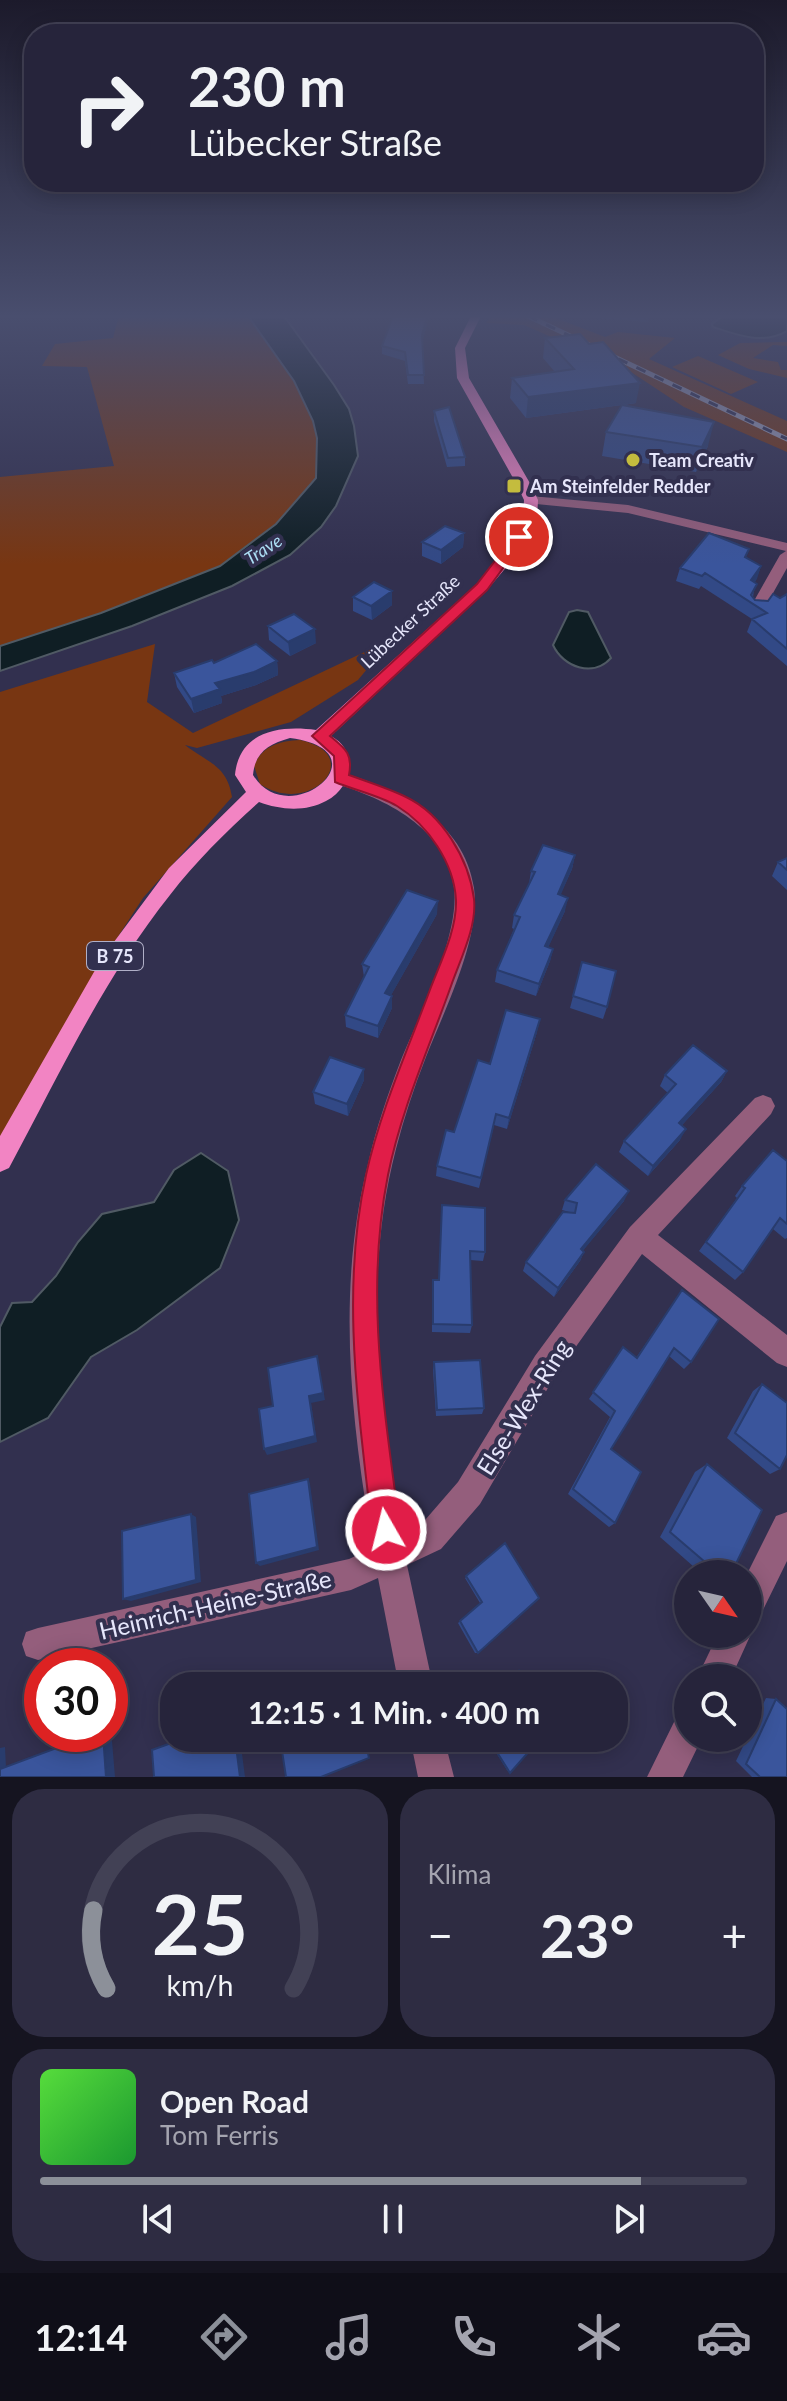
<!DOCTYPE html>
<html lang="de">
<head>
<meta charset="utf-8">
<style>
  body { margin:0; font-family:Lato,sans-serif; background:#2e2c42; color:#f1f3f6; height:100vh; display:flex; flex-direction:column; font-size:30px; white-space:nowrap }
  * { box-sizing:border-box; margin:0 }
  p { font-size:26px; color:#a4a4af }
  .icon { flex:none; width:44px; height:44px; fill:none; stroke:currentColor; stroke-width:2; stroke-linecap:round; stroke-linejoin:round }
  .map { position:relative; height:1777px; overflow:hidden }
  .side { display:flex; flex-direction:column; gap:12px; padding:12px; background:#151420; flex:1 }
  .side>* { flex:none }
  .top-card { position:absolute; left:24px; top:24px; width:740px; height:168px; border-radius:32px; box-shadow:0 4px 20px #0003,0 0 0 2px #424155; background:#26243b; color:#f1f3f6; overflow:hidden }
  .needle { width:52px; rotate:124deg }
  .buttons { position:absolute; left:674px; top:1560px; display:grid; gap:16px }
  .buttons a { display:grid; place-items:center; width:88px; height:88px; border-radius:50%; background:#26243b; box-shadow:0 4px 20px #0003,0 0 0 2px #424155; font-size:40px }
  .speed { position:absolute; left:24px; top:1648px; display:flex; gap:16px; font-size:40px; font-weight:700; text-align:center }
  .speed>* { display:grid; place-content:center; width:104px; height:104px; border-radius:50%; background:#26243b; box-shadow:0 4px 20px #0003,0 0 0 2px #424155; line-height:1 }
  .speed .limit { border:12px solid #d22; background:#fff; color:#111 }
  .pin { position:absolute; display:grid; place-items:center; width:68px; height:68px; color:#fff; margin:-34px; border:4px solid #fff; border-radius:50%; box-shadow:0 2px 8px #0007 }
  .me { position:absolute; width:88px; margin:-44px; rotate:352deg; stroke-linejoin:round; filter:drop-shadow(0 0 6px #0008) }
  .turn { display:flex; align-items:center; gap:28px; height:168px; padding:0 32px; font-size:36px }
  .turn .icon { width:104px; height:104px; stroke-width:2.5 }
  .turn b { display:block; font-size:56px; line-height:68px }
  .big { font-size:60px; font-weight:700; line-height:1.1 }
  .side .card { flex:1; display:flex; flex-direction:column; justify-content:center; gap:12px; min-width:0; padding:0 28px; border-radius:32px; background:#2e2c42 }
  .side .dial { align-items:center; gap:0 }
  .dial svg { height:208px; overflow:visible; fill:none; stroke:#424155; stroke-width:7; stroke-linecap:round; text-anchor:middle }
  .dial text { fill:#f1f3f6; stroke:none }
  .song { display:flex; align-items:center; gap:24px }
  .cover { width:96px; height:96px; border-radius:12px; background:linear-gradient(135deg,hsl(110 70% 55%),hsl(130 70% 35%)) }
  .played { height:8px; border-radius:4px; background:linear-gradient(90deg,#8c9099 85%,#424155 85%) }
  .keys { display:flex; justify-content:space-around; direction:ltr }
  .heat { display:flex; justify-content:space-between; align-items:center; font-size:44px; direction:ltr }
  .side .tiles { flex:1; display:grid; gap:12px; grid-template-columns:1fr 1fr }
  .card:last-child { grid-column:span 2 }
  .trip { position:absolute; left:160px; top:1672px; width:468px; height:80px; border-radius:32px; background:#26243b; box-shadow:0 4px 20px #0003,0 0 0 2px #424155; font-weight:700; line-height:80px; text-align:center }
  .dock { display:flex; height:128px; justify-content:space-around; align-items:center; background:#0f0e18; color:#a4a4af }
  .dock .icon { width:56px; height:56px }
  .dock .on { color:#8c9099 }
  .dock b { font-size:36px; color:#f1f3f6 }
  .map>svg:first-child { display:block }
  .green { fill:#783612 }
  .water { fill:#0f1e24; stroke:#505a64; stroke-width:2 }
  .lines { fill:none; stroke-linecap:round; stroke-linejoin:round }
  .minor { fill:#945e7c; fill-rule:evenodd }
  .primary { fill:#f284c3; fill-rule:evenodd }
  .rail-casing { stroke:#a2a2ba; stroke-width:5 }
  .rail { stroke:#32304f; stroke-width:3; stroke-dasharray:10; stroke-linecap:butt }
  .wall { fill:#324986 }
  .shaded-wall { fill:#293c6d }
  .building { fill:#3a559c; stroke:#293c6d; stroke-width:2 }
  .route { fill:#e11d48; stroke:#92132f; stroke-width:2 }
  .poi-dot { fill:#c4bc3e; stroke:#32304f; stroke-width:3 }
  .labels { text-anchor:middle; dominant-baseline:central; stroke-width:8; stroke-linejoin:round; paint-order:stroke }
  .far-poi-label { font-size:18px; font-weight:bold; fill:#e6e6fb; stroke:#32304f; text-anchor:start }
  .far-water-label { font-size:18px; font-style:italic; fill:#acdef4; stroke:#32304f }
  .far-street-label { font-size:18px; fill:#e6e6fb; stroke:#32304f }
  .shield { fill:#32304f; stroke:#b0afc7; stroke-width:2 }
  .shield-label { font-size:18px; font-weight:bold; fill:#e6e6fb }
  .near-street-label { font-size:24px; fill:#e6e6fb; stroke:#32304f }
</style>
</head>
<body>
<div class="map">
<svg width="787" height="1777" viewBox="0 0 787 1777">
  <rect width="100%" height="100%" fill="#32304f"/>
  <path class="green" d="M123,316H249L294,381L313,421L317,438L316,478L276,524L220,566L101,613L0,646V477L114,466L87,367L42,366L55,344L113,338L118,319Z
    M491,316H551L605,337L618,332L675,338L649,359L787,421V452L684,407L631,372L524,325L486,323Z
    M787,342V346L773,345L753,358L778,362L781,370H787V378L749,369L718,355L740,343Z
    M698,356L758,382L731,394L672,367Z
    M392,639L358,680L291,722L197,748L185,745C208,763 227,765 232,797L143,898L108,952L0,1139V692L155,644L147,702L193,733Z
    M300,740C368,755 310,818 260,784L254,766C262,746 279,741 300,740Z"/>
  <path class="water" d="M248,316H284L334,385L349,409L354,426L358,456L336,506L321,527L290,555L232,586L132,626L0,671V646L101,613L220,566L276,524L316,478L317,438L313,421L294,381Z
    M723,316H787V331C762,345 738,335 713,327L712,324Z
    M577,610L588,612L611,658C593,678 563,667 553,645L569,612Z
    M201,1153L228,1171L239,1220L220,1268L137,1330L91,1357L48,1418L0,1442V1327L12,1303L32,1302L56,1276L78,1242L102,1214L154,1202L174,1170Z"/>
  <g class="lines">
    <path class="minor" d="M531,496L628,505L787,543V568L763,611H753L750,608L780,555L786,551L628,513L526,503L524,500Z
      M340,772C398,789 464,820 474,888C481,938 444,1011 426,1057C414,1087 404,1118 396,1149C363,1276 378,1408 401,1535L419,1527L458,1482L535,1356L630,1227L755,1098L763,1095L771,1098L775,1106L771,1114L658,1235L787,1335V1367L777,1363L642,1254L555,1376L480,1504L441,1549L407,1565L433,1686H399L378,1578L351,1590L38,1660L26,1656L22,1644L26,1632L38,1628L349,1559L373,1548C351,1422 336,1289 368,1164C376,1128 388,1094 401,1060C419,1016 460,935 454,888C446,827 385,799 334,783L331,778L334,773Z
      M787,1512V1561L759,1618L748,1623L747,1574L776,1516Z
      M748,1626L751,1634L731,1678H697L718,1634H748Z
      M688,1713V1738H702L683,1777H647L676,1718Z
      M410,1738H444L454,1777H418Z"/>
    <path class="primary" d="M471,316H481L465,348L469,378L531,485L538,500L537,520L514,558L487,590L331,736C359,751 353,787 326,801C306,812 280,810 259,802C227,831 196,861 170,895C104,978 59,1075 9,1168L0,1172V1136L102,958L169,868L246,792L235,775C239,731 280,725 316,730L477,584L503,553L523,520L524,500L517,485L457,378L455,348ZM290,738C388,751 289,834 253,775C255,752 269,744 290,738Z"/>
    <defs>
      <path id="rail" d="M528,316L787,439"/>
    </defs>
    <use href="#rail" class="rail-casing"/>
    <use href="#rail" class="rail"/>
  </g>
  <path class="wall" d="M429,316L422,342L424,384H408L405,361L382,354V346Z
    M649,316L648,322L582,317V316Z
    M545,338L589,344L636,403L624,405L708,446L696,472L602,456L606,432L622,405L526,418L510,398L512,378L555,372L543,358Z
    M434,411L465,457V466L447,467L434,421Z
    M464,533L463,547L441,564L422,556V542Z
    M749,549L746,557L761,566L755,582L753,597L755,600L768,601L780,598L787,594V666L747,632L752,619L701,586L699,589L676,581L680,568Z
    M353,597L392,605L372,620L353,611Z
    M268,626L316,643L290,656L269,640Z
    M277,661L278,675L256,685L221,696L222,703L194,713L177,687L174,673L214,663Z
    M575,855L572,869L560,895L565,911L548,947L553,949L550,961L536,996L495,982L497,970L514,929L512,928L514,915L529,884L531,871Z
    M787,858V890L772,876L778,862Z
    M437,914L391,995L392,1008L378,1038L346,1027L345,1015L364,977L362,964Z
    M582,962L607,1007L603,1019L570,1008Z
    M537,1032L507,1129L494,1125L479,1188L436,1176L437,1166L490,1064Z
    M364,1069V1080L348,1116L315,1104L313,1092Z
    M727,1071L721,1082L682,1125L680,1140L648,1176L619,1152L624,1141L668,1093L660,1086L665,1075Z
    M787,1161V1238L785,1239L773,1229L743,1272L735,1280L699,1251L737,1198L735,1196L742,1186Z
    M565,1200L624,1201L583,1250L584,1252L580,1261L554,1297L523,1271L526,1262L573,1213L562,1210Z
    M442,1205L485,1252L483,1261L470,1260L472,1325L470,1333L432,1332V1288L433,1280H439Z
    M682,1290L691,1362L684,1369L669,1356L611,1449L615,1523L609,1527L568,1494L610,1417L589,1399L623,1347L636,1358Z
    M434,1362L484,1408L482,1414L436,1416L433,1370Z
    M762,1384L780,1469L770,1474L727,1438L753,1391Z
    M707,1464L731,1574H702L660,1537L695,1472Z
    M505,1543L478,1653H475L458,1623L480,1603L465,1578Z
    M515,1671H519L529,1686H502Z
    M766,1698L776,1699L787,1777H752L736,1761L747,1738H748V1735Z
    M487,1738H541L510,1773L507,1770Z"/>
  <path class="shaded-wall" d="M427,316H429L422,344V335Z
    M640,383L636,403L526,418L528,397Z
    M714,422L708,446L696,472L702,447Z
    M464,533L463,547L441,564V550Z
    M761,566L757,579L747,593L751,580Z
    M392,591V605L372,620L371,606Z
    M315,629L316,643L290,656L288,642Z
    M277,661L278,675L256,685L221,696L222,703L194,713L191,699L215,683Z
    M575,855L572,869L555,908L558,894Z
    M568,898L565,911L543,959L545,946Z
    M438,901L437,914L385,1006V993Z
    M553,949L550,961L536,996L539,984Z
    M392,996V1008L378,1038V1026Z
    M540,1019L537,1032L507,1129L509,1118Z
    M364,1069V1080L348,1116L347,1104Z
    M727,1071L721,1082L674,1134L679,1123Z
    M686,1129L680,1140L648,1176L653,1166Z
    M629,1191L624,1201L577,1258L581,1249Z
    M584,1252L580,1261L554,1297L558,1288Z
    M317,1356L325,1400L311,1403L317,1442L267,1455L264,1449Z
    M308,1479L310,1484L319,1550L260,1566L256,1563Z
    M191,1514L196,1517L201,1582L131,1601L123,1599Z
    M110,1729H111L115,1777H106L103,1734H110Z
    M235,1738H240L245,1777H240Z
    M5,1747L6,1768L0,1770V1748Z"/>
  <path class="building" d="M393,316H427L422,335L424,375H408L405,352L382,346Z
    M580,334L589,344L603,342L640,383L528,397L512,378L574,369L545,338Z
    M622,405L714,422L702,447L606,432Z
    M449,407L465,457L448,458L434,411Z
    M445,526L464,533L441,550L422,542Z
    M709,533L749,549L745,557L761,566L751,580L757,584L751,595L755,600L768,601L773,594L780,598L787,594V649L752,619L767,613L705,573L702,576L680,568Z
    M374,582L392,591L371,606L353,597Z
    M294,614L315,629L288,642L268,626Z
    M256,644L277,661L254,672L215,683L220,689L191,699L174,673L212,660L214,663Z
    M543,845L575,855L558,894L568,898L545,946L553,949L539,984L497,970L520,917L514,915L535,872L531,871Z
    M787,858V870L778,862Z
    M407,890L438,901L385,993L392,996L378,1026L345,1015L369,967L362,964Z
    M582,962L616,971L607,1007L573,996Z
    M506,1010L540,1019L509,1118L496,1114L481,1178L437,1166L446,1130L454,1132L478,1060L490,1064Z
    M693,1045L727,1071L679,1123L686,1129L653,1166L624,1141L676,1084L665,1075Z
    M330,1057L364,1069L347,1104L313,1092Z
    M773,1150L787,1161V1224L780,1218L743,1272L706,1242L745,1188L742,1186Z
    M596,1164L629,1191L581,1249L584,1252L558,1288L526,1262L563,1212L575,1213L577,1203L565,1200Z
    M442,1205L485,1208V1252L470,1251L472,1325L433,1324V1280H439Z
    M682,1290L719,1319L691,1362L674,1348L611,1449L641,1472L615,1523L573,1489L615,1411L593,1392L623,1347L637,1358Z
    M317,1356L323,1393L309,1396L315,1436L264,1449L259,1409L273,1406L268,1368Z
    M480,1360L484,1408L437,1410L434,1362Z
    M762,1384L787,1403V1455L780,1469L735,1433Z
    M707,1464L762,1510L731,1574H719L670,1532Z
    M308,1479L317,1547L256,1563L249,1494Z
    M191,1514L196,1580L123,1599L122,1531Z
    M505,1543L539,1598L478,1653L460,1621L482,1602L466,1576Z
    M519,1671L529,1686H506Z
    M352,1673L354,1686H316Z
    M776,1699L787,1709V1777H760L746,1764Z
    M94,1734H103L106,1777H0V1769Z
    M185,1738H235L240,1777H154L152,1750Z
    M280,1738H365L369,1758L321,1777H286Z
    M488,1738H541L510,1773Z"/>
  <linearGradient id="sky" x2="0" y2="1"><stop stop-color="#1c1a2b"/><stop offset="0.56" stop-color="#494e6e"/><stop offset="1" stop-color="#494e6e" stop-opacity="0"/></linearGradient>
  <rect width="787" height="565" fill="url(#sky)"/>
  <path class="route" d="M515,535L526,537L487,590L330,736C346,749 353,754 349,775C368,782 388,788 406,797C442,814 469,859 474,899C477,927 460,960 451,986C429,1048 401,1110 388,1175C364,1294 385,1412 400,1530L396,1540L386,1544L376,1540L372,1530C359,1412 340,1293 366,1175C380,1111 408,1049 431,987C441,961 457,929 456,900C454,863 428,825 397,806C378,795 354,790 335,782L334,756L312,736L477,584Z"/>
  <g class="poi-dot">
    <circle cx="633" cy="460" r="8"/>
    <rect x="506" y="478" width="16" height="16" rx="4"/>
  </g>
  <g class="labels">
    <g class="far-poi-label">
      <text x="649" y="460">Team Creativ</text>
      <text x="530" y="486">Am Steinfelder Redder</text>
    </g>
    <g class="far-water-label">
      <text transform="translate(263 549) rotate(-33)">Trave</text>
    </g>
    <g class="far-street-label">
      <text transform="translate(410 621) rotate(-43)">Lübecker Straße</text>
    </g>
    <rect class="shield" x="87" y="942" width="56" height="28" rx="6"/>
    <g class="shield-label">
      <text x="115" y="956">B 75</text>
    </g>
    <g class="near-street-label">
      <text transform="translate(523 1407) rotate(-58)">Else-Wex-Ring</text>
      <text transform="translate(215 1604) rotate(-13)">Heinrich-Heine-Straße</text>
    </g>
  </g>
</svg>
<div class="buttons">
<a><svg class="needle" viewBox="-14 -14 28 28"><path d="M0-13l5 13h-10z" fill="#e53935"/><path d="M0 13l5-13h-10z" fill="#a4a4af"/></svg></a>
<a><svg class="icon" aria-label="search" viewBox="0 0 24 24"><circle cx="10" cy="10" r="6"/><path d="M15 15l6 6"/></svg></a>
</div>
<div class="speed"><div class="limit">30</div></div>
<div class="pin" style="left:519px;top:537px;background:#d93025"><svg class="icon" aria-label="arrive" viewBox="0 0 24 24"><path d="M6 21V4h12l-3 4 3 4H6"/></svg></div>
<svg class="me" style="left:386px;top:1530px" viewBox="-20 -20 40 40"><circle r="17" fill="#e11d48" stroke="#fff" stroke-width="3"/><path d="M0-11L8 9 0 5-8 9z" fill="#fff"/></svg>
<div class="trip">12:15 · 1 Min. · 400 m</div>
<div class="top-card">
<div class="turn"><svg class="icon" aria-label="right" viewBox="0 0 24 24"><path d="M7 20v-9h11M14 6l5 5-5 5"/></svg><div><b>230 m</b>Lübecker Straße</div></div>
</div>
</div>
<section class="side">
<div class="tiles">
<div class="card dial"><svg viewBox="0 0 100 80">
<path d="M14 69A42 42 0 1 1 86 69"/>
<path d="M14 69A42 42 0 0 1 9 39" stroke="#8c9099"/>
<text x="50" y="56" font-size="32" font-weight="700">25</text>
<text x="50" y="72" font-size="11">km/h</text>
</svg></div>
<div class="card"><p>Klima</p>
<div class="heat"><a>−</a><b class="big">23°</b><a>+</a></div>
</div>
<div class="card">
<div class="song"><i class="cover"></i><div><b>Open Road</b><p>Tom Ferris</p></div></div>
<div class="played"></div>
<div class="keys"><svg class="icon" aria-label="previous" viewBox="0 0 24 24"><path d="M18 5L8 12l10 7zM5 5v14"/></svg><svg class="icon" aria-label="pause" viewBox="0 0 24 24"><path d="M8 5v14M16 5v14"/></svg><svg class="icon" aria-label="next" viewBox="0 0 24 24"><path d="M6 5l10 7-10 7zM19 5v14"/></svg></div>
</div>
</div>
</section>
<nav class="dock">
<b>12:14</b>
<svg class="icon on" aria-label="directions" viewBox="0 0 24 24"><path d="M12 3l9 9-9 9-9-9zM9 14v-3h6M13 9l2 2-2 2"/></svg>
<svg class="icon" aria-label="music" viewBox="0 0 24 24"><path d="M9 18V5l10-2v13"/><circle cx="6" cy="18" r="3"/><circle cx="16" cy="16" r="3"/></svg>
<svg class="icon" aria-label="phone" viewBox="0 0 24 24"><path d="M5 4h4l2 5-3 2q2 4 5 5l2-3 5 2v4C11 20 4 13 5 4z"/></svg>
<svg class="icon" aria-label="climate" viewBox="0 0 24 24"><path d="M12 3v18M4 7l16 10M4 17L20 7"/></svg>
<svg class="icon" aria-label="car" viewBox="0 0 24 24"><path d="M5 17H2v-5l4-1 3-4h7l3 4 3 1v5h-3M9 17h6M6 11h13"/><circle cx="7" cy="17" r="2"/><circle cx="17" cy="17" r="2"/></svg>
</nav>
</body>
</html>
